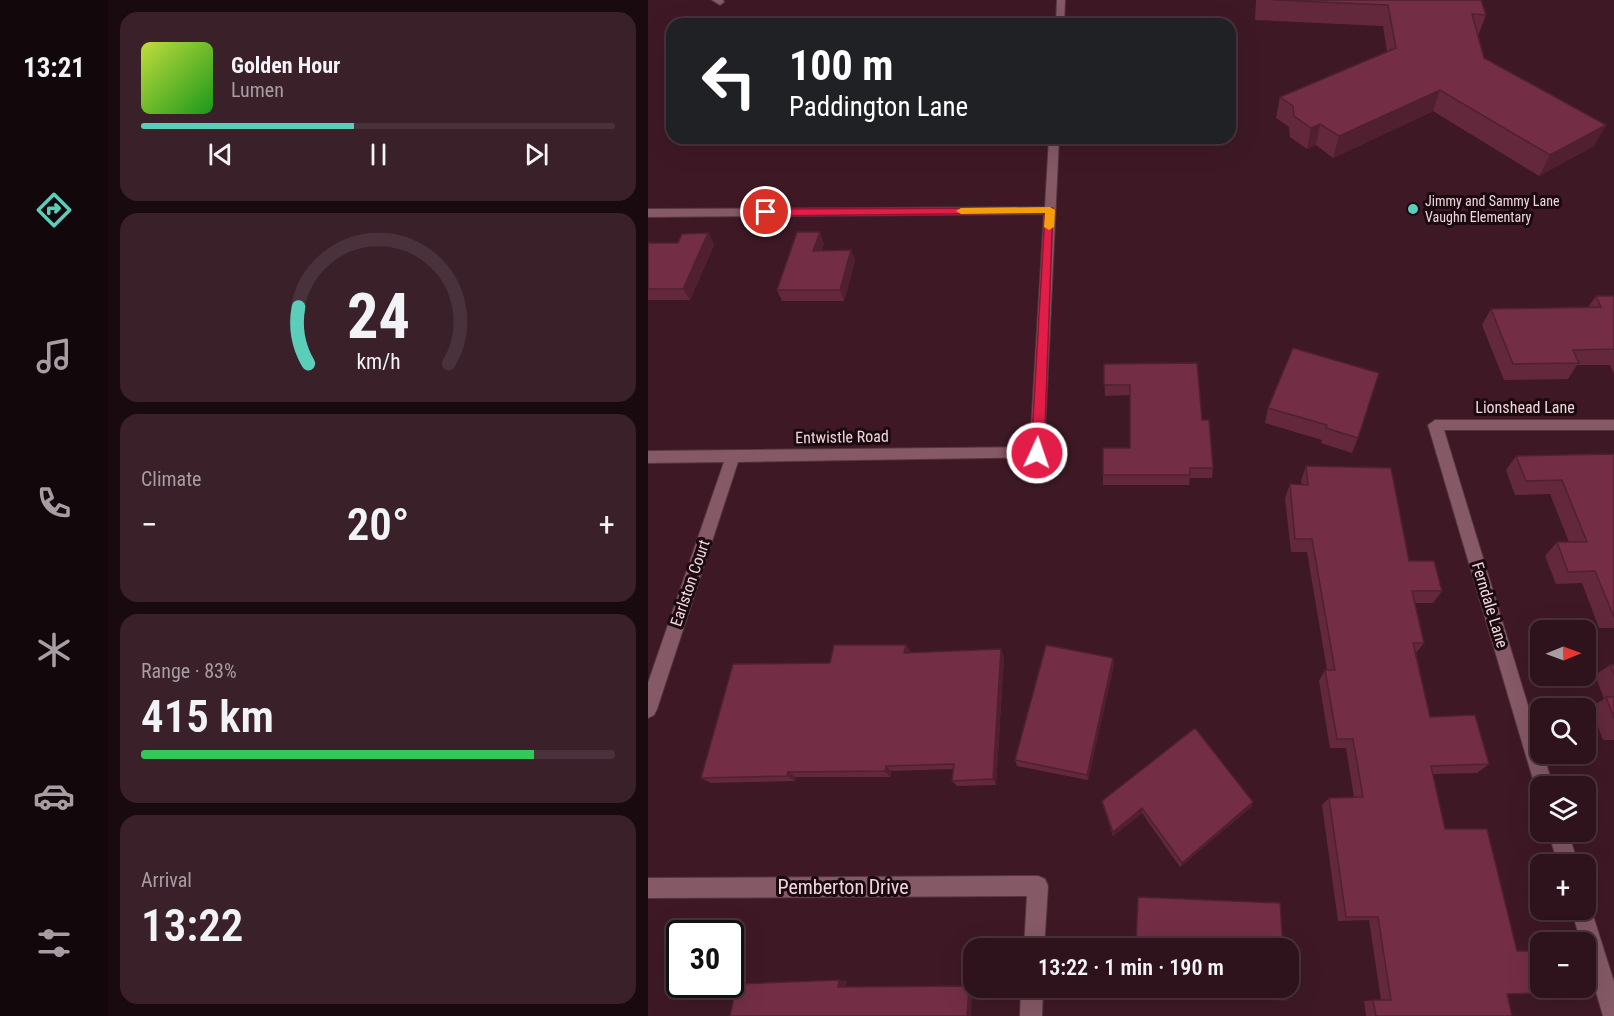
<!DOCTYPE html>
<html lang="en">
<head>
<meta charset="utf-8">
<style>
  body { margin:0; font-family:"Roboto Condensed",sans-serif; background:#3a2029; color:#f1f3f6; height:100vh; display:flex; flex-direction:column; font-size:22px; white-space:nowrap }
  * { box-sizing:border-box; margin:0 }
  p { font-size:20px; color:#a79ea3 }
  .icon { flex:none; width:33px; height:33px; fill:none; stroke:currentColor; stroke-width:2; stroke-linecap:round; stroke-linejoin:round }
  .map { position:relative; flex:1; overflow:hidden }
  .drawer { display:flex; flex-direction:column; gap:12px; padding:12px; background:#190a0f; width:540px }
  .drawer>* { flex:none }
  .guide { position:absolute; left:18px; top:18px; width:570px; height:126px; border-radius:18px; box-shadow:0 6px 24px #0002,0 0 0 2px #49323b; background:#202124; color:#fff; overflow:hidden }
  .needle { width:39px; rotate:89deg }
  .controls { position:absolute; left:882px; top:620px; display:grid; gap:12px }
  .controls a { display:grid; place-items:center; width:66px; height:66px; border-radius:12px; background:#2e131c; box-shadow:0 6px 24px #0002,0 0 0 2px #49323b; font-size:30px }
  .speed { position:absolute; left:18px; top:920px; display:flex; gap:12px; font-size:30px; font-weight:700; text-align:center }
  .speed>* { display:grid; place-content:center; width:78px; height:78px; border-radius:50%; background:#2e131c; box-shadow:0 6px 24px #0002,0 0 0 2px #49323b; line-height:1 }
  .speed .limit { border:3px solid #111; border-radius:9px; background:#fff; color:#111 }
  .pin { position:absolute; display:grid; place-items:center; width:51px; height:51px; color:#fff; margin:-26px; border:3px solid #fff; border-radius:50%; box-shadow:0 2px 6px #0007 }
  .me { position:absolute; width:66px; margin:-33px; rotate:3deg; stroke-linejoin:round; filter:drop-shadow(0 0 4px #0008) }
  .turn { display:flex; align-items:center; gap:21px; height:126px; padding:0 24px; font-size:27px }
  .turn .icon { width:78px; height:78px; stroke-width:2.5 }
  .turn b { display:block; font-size:42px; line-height:51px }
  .big { font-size:45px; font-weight:600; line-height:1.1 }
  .drawer .tile { flex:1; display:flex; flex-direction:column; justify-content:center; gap:9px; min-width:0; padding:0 21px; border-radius:18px; background:#3a2029 }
  .drawer .dial { align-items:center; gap:0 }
  .dial svg { height:156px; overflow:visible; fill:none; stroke:#49323b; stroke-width:7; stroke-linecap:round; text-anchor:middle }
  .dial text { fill:#f1f3f6; stroke:none }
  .song { display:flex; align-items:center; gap:18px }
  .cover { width:72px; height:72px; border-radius:9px; background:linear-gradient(135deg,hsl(70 70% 55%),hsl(120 70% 35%)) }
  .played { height:6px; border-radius:3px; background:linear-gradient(90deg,#5bcebb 45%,#49323b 45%) }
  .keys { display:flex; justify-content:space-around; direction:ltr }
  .heat { display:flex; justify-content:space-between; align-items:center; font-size:33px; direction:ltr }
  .charge { height:9px; border-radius:4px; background:linear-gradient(90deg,#34c759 83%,#49323b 0) }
  .trip { position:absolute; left:315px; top:938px; width:336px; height:60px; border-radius:18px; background:#2e131c; box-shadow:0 6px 24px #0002,0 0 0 2px #49323b; font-weight:600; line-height:60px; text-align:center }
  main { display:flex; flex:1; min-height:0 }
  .tabs { display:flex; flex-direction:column; width:108px; justify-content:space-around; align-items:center; background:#12080b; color:#a79ea3 }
  .tabs .icon { width:42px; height:42px }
  .tabs .selected { color:#5bcebb }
  .tabs b { font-size:27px; color:#f1f3f6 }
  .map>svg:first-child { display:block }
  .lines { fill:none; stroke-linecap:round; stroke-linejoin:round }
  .street-casing { stroke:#543640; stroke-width:2 }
  .street { fill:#855966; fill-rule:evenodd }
  .wall { fill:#63283c }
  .shaded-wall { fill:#502031 }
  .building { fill:#732e46; stroke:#502031; stroke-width:1.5 }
  .route { fill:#e11d48; stroke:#92132f; stroke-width:1.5 }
  .slow { fill:#f59e0b }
  .poi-dot { fill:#5bcebb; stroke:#1b0a0f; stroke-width:2 }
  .labels { text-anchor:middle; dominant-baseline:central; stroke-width:6; stroke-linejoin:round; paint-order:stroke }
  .far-poi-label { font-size:14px; fill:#f0d6dc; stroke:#1b0a0f; text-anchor:start }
  .street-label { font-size:16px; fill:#f0d6dc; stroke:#1b0a0f }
  .near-street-label { font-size:20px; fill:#f0d6dc; stroke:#1b0a0f }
</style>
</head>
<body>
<main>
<nav class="tabs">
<b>13:21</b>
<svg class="icon selected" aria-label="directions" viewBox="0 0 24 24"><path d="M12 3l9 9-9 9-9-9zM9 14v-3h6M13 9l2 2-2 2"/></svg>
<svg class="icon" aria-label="music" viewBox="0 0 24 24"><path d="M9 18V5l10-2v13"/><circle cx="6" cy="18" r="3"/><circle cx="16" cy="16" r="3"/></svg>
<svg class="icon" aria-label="phone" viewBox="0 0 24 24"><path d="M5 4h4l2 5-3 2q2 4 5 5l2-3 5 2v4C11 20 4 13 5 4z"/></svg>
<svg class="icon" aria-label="climate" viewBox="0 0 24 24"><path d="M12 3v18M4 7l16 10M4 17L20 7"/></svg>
<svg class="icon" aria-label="car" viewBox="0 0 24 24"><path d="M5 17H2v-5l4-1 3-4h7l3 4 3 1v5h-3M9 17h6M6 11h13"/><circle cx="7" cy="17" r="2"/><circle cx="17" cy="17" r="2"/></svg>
<svg class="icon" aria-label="filters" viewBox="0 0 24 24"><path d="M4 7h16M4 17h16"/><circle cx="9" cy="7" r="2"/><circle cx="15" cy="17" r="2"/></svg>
</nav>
<section class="drawer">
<div class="tile">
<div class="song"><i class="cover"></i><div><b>Golden Hour</b><p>Lumen</p></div></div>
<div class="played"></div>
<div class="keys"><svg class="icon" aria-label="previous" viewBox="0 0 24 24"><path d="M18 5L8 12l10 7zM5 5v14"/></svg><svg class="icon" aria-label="pause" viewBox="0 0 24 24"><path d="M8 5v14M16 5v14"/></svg><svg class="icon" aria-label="next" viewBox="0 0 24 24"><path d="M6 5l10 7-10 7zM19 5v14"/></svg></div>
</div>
<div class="tile dial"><svg viewBox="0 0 100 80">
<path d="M14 69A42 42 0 1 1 86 69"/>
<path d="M14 69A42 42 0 0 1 9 40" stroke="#5bcebb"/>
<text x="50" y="56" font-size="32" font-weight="700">24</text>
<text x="50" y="72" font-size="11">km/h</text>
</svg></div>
<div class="tile"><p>Climate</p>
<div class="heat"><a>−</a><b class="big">20°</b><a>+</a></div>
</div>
<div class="tile"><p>Range · 83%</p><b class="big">415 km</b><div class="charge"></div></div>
<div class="tile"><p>Arrival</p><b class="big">13:22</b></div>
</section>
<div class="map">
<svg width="966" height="1016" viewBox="0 0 966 1016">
  <rect width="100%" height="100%" fill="#3e1925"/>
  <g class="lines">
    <defs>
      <path id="street" d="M64,0H75L76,2L72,5Z
        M409,0H417L416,24H408Z
        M401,138H411L396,453L394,457L90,462L9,709L6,715L0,718V683L76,462L0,463V451L382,447L396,214L0,217V209L397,207Z
        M787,420H966V430H796L892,745V753H895L905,786H892V794L887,786L780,425Z
        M900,831H920L930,864H910Z
        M390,876L397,879L400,886L396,948H376L379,896L0,898V878Z
        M938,901L943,909L966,982V1016H955L938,957V942H933L923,909H938Z
        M373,987H395L394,1016H372Z"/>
    </defs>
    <use href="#street" class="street-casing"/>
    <use href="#street" class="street"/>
  </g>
  <path class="wall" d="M608,0H833L838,15L830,36L836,58L958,125L946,146L891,176L785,111L685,158L668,145L659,149L642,137L641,127L628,118L632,97L739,52L735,26L607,20Z
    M60,233L66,245L42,300H0V243H30Z
    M176,244L174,250H203L207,261L196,301H134L129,290Z
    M948,296H966V374L962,365H929L920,379L856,380L834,325L843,309L940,307Z
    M645,348L710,438L704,453L673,443L674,440L617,423L620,408Z
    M456,364L554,420L565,468L564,478H542L541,485H455V475L482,448V395L457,396Z
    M966,454V628H951L934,583L908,584L897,556L909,542H921L902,494L867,495L858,470L868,456Z
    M658,466L794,591L785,603H767L776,643L768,653L782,717L841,764L829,773L784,774L797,829L859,994L864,1016H718L716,1001L733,1000L721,920L690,921L674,805L681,798L706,797L698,748H682L671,681L677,670H679L659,552H643L637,498L642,484L654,485L653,481Z
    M258,645L262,652L356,657L348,785L309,786L304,781L306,769L243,771L242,777H148L147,781L63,783L53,778L182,663Z
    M465,658L466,665L440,780L369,766L367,760Z
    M962,665H966V740H955L943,707L956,699L947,675Z
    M454,801L605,802L603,807L532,867L494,813L465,836L455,806Z
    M490,897L635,948H522L488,947Z"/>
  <path class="shaded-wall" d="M792,90L785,111L685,158L691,136Z
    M672,124L668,145L659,149L663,128Z
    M958,125L946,146L891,176L902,155Z
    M172,232L176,244L170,262L165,251Z
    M60,233L66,245L42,300L35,289Z
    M203,250L207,261L196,301L192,290Z
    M258,645L262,653H256Z
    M353,649L356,657L348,785L345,779Z
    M465,658L466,665L440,780L439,775Z
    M238,766L243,771L242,777L237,771Z
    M140,772L148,777L147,781L139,776Z
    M605,802L603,807L532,867L534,863Z
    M494,808V813L465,836V832Z
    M191,980L199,981L198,987H190Z
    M321,986H325L323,1016H319Z"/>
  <path class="building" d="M625,0H833L838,15L824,14L836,58L958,125L902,155L792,90L691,136L672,124L663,128L646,116L645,106L632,97L748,48L740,5Z
    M149,232H172L165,251L203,250L192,290H129Z
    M60,233L35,289H0V243H30L34,234Z
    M948,296H966V349L925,350L931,363L865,364L843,309L953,307Z
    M645,348L731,373L710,438L678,428L679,425L620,408Z
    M549,363L554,420H561L565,468H542V475H455V448H482V385H456V364Z
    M966,454V617L947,571L920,572L909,542H939L914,480L878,481L868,456Z
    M658,466L743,468L761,561H786L794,591H764L776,643H765L782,717L827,715L841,764L783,766L797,829H839L869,951H889L892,966V987H898L900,993L859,994L864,1016H728L725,1000H743L730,917H698L681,798L715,797L705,739H689L677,670H687L664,539H647L642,484L660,485Z
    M186,645H258L256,653L353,649L345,779L304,781L306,764L238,766L237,771L140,772L139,776L53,778L85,664L182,663Z
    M398,645L465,658L439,775L367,760Z
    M962,665H966V675Z
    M958,697H966V718Z
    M547,728L605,802L534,863L494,808L465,832L454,801Z
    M490,897L632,903L635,948H531V947L488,945Z
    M191,980L190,987L321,986L319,1016H82L89,984Z
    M531,987H637L638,1000L532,995Z"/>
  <path class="route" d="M405,208L396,453L389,459L383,453L397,213L118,216L113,212L118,209Z"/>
  <path class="slow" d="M402,207L407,210L406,227L401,230L396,227L397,213L313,214L308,211L313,208Z"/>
  <circle class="poi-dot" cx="765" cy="209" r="6"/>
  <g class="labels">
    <g class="far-poi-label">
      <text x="777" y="201">Jimmy and Sammy Lane<tspan x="777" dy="16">Vaughn Elementary</tspan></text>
    </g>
    <g class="street-label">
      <text x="877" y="407">Lionshead Lane</text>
      <text transform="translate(194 437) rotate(-1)">Entwistle Road</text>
      <text transform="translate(42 583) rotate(-71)">Earlston Court</text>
      <text transform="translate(842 605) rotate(73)">Ferndale Lane</text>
    </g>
    <g class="near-street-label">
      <text x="195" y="887">Pemberton Drive</text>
    </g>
  </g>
</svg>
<div class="controls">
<a><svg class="needle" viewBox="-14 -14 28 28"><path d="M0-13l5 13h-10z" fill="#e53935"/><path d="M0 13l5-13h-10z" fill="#a79ea3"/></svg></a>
<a><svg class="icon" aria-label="search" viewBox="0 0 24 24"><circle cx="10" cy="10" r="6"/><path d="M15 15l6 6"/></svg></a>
<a><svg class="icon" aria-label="layers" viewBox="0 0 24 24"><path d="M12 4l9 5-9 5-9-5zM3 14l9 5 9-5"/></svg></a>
<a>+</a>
<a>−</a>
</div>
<div class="speed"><div class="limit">30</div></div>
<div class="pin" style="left:118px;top:212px;background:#d93025"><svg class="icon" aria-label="arrive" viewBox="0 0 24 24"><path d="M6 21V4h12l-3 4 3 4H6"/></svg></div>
<svg class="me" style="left:389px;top:453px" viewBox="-20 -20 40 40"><circle r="17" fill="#e11d48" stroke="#fff" stroke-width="3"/><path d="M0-11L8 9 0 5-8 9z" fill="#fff"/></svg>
<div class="trip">13:22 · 1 min · 190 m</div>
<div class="guide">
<div class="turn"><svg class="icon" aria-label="left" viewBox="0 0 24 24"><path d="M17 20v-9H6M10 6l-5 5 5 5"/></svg><div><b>100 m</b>Paddington Lane</div></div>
</div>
</div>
</main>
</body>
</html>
